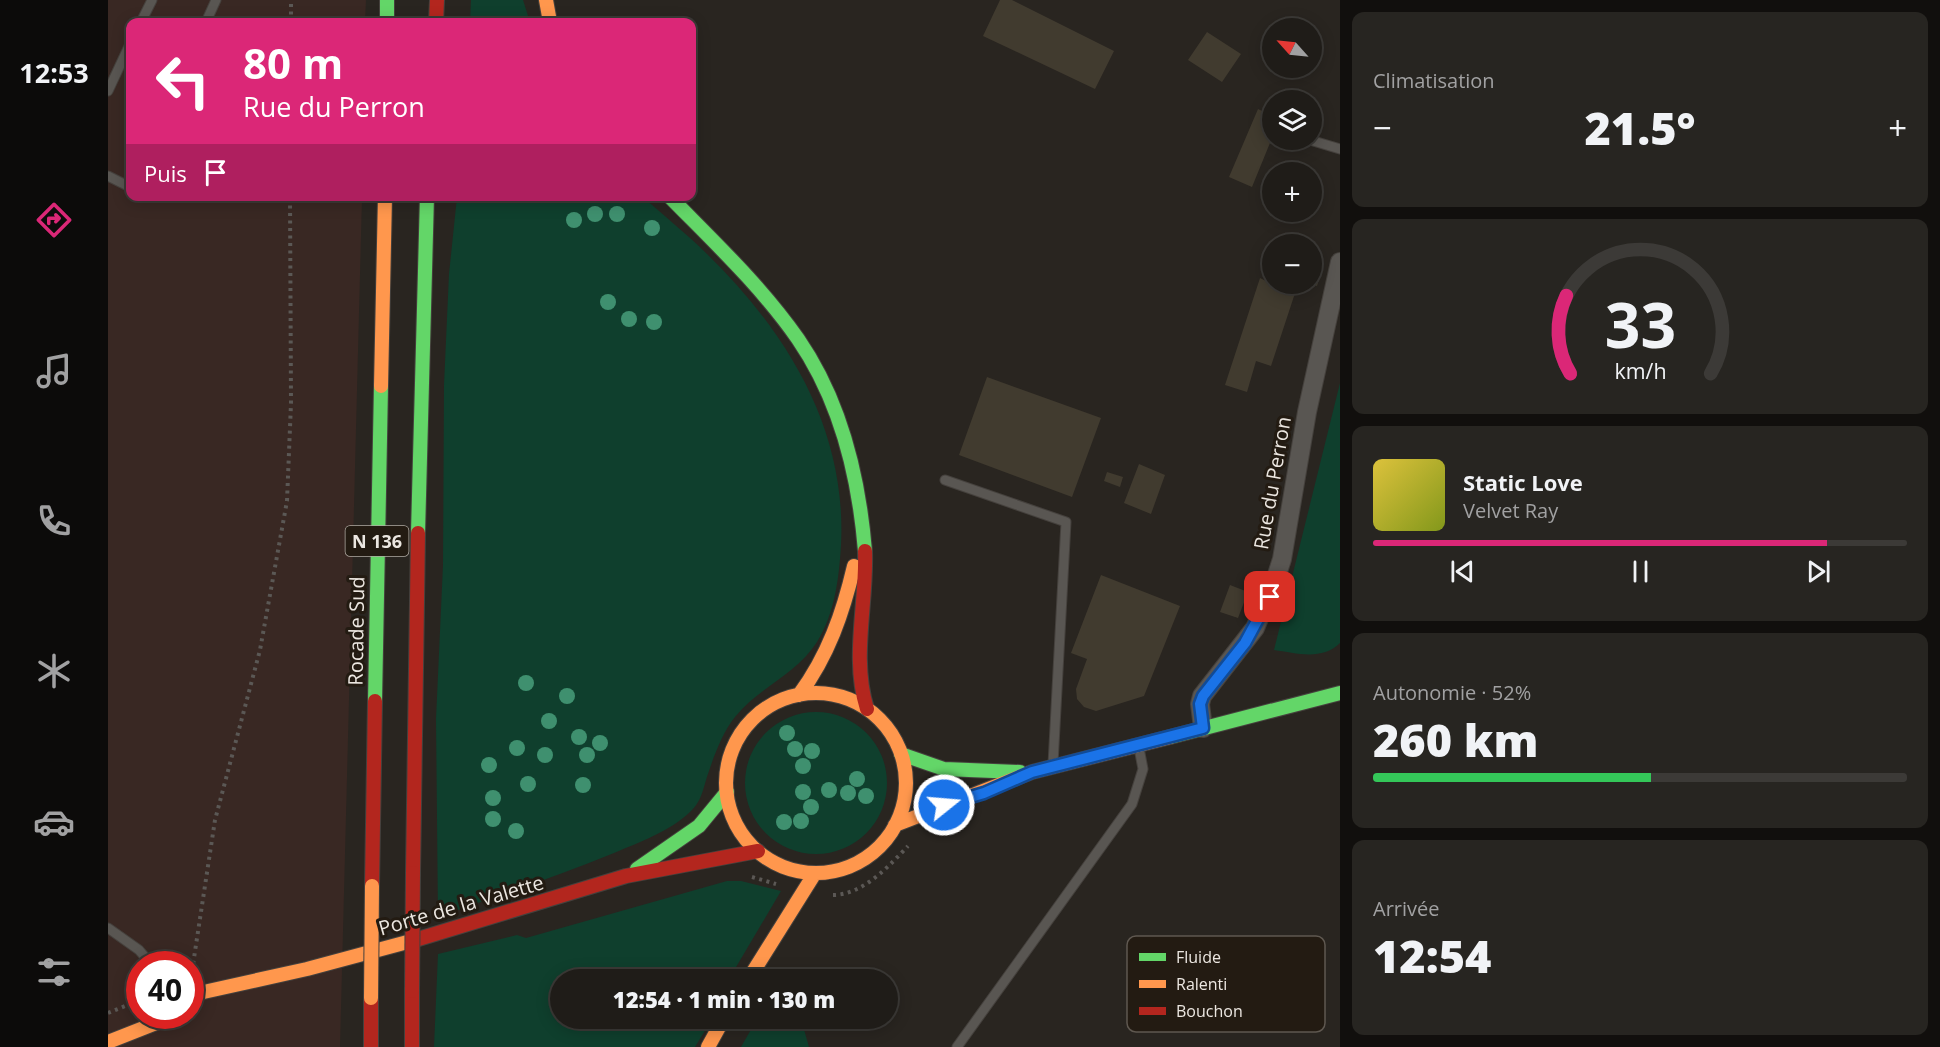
<!DOCTYPE html>
<html lang="fr">
<head>
<meta charset="utf-8">
<style>
  body { margin:0; font-family:"Open Sans",sans-serif; background:#272521; color:#f1f3f6; height:100vh; display:flex; flex-direction:column; font-size:22px; white-space:nowrap }
  * { box-sizing:border-box; margin:0 }
  p { font-size:20px; color:#a1a1a2 }
  .icon { flex:none; width:33px; height:33px; fill:none; stroke:currentColor; stroke-width:2; stroke-linecap:round; stroke-linejoin:round }
  .map { position:relative; flex:1; overflow:hidden }
  .drawer { display:flex; flex-direction:column; gap:12px; padding:12px; background:#110f0d; width:600px }
  .drawer>* { flex:none }
  .top-card { position:absolute; left:18px; top:18px; width:570px; height:183px; border-radius:12px; box-shadow:0 3px 15px #0003,0 0 0 2px #3c3a37; background:#db2777; color:#fff; overflow:hidden }
  .needle { width:39px; rotate:297deg }
  .controls { position:absolute; left:1154px; top:18px; display:grid; gap:12px }
  .controls a { display:grid; place-items:center; width:60px; height:60px; border-radius:50%; background:#1f1c18; box-shadow:0 3px 15px #0003,0 0 0 2px #3c3a37; font-size:30px }
  .speed { position:absolute; left:18px; top:951px; display:flex; gap:12px; font-size:30px; font-weight:700; text-align:center }
  .speed>* { display:grid; place-content:center; width:78px; height:78px; border-radius:50%; background:#1f1c18; box-shadow:0 3px 15px #0003,0 0 0 2px #3c3a37; line-height:1 }
  .speed .limit { border:9px solid #d22; background:#fff; color:#111 }
  .pin { position:absolute; display:grid; place-items:center; width:51px; height:51px; color:#fff; margin:-26px; border-radius:12px; box-shadow:0 3px 9px #0006 }
  .me { position:absolute; width:66px; margin:-33px; rotate:73deg; stroke-linejoin:round; filter:drop-shadow(0 0 4px #0008) }
  .turn { display:flex; align-items:center; gap:21px; height:126px; padding:0 18px; font-size:27px }
  .turn .icon { width:78px; height:78px; stroke-width:2.5 }
  .turn b { display:block; font-size:42px; line-height:51px }
  .then { display:flex; align-items:center; height:57px; padding:0 18px; background:#0003; gap:12px; font-size:22px }
  .big { font-size:45px; font-weight:800; line-height:1.1 }
  .drawer .tile { flex:1; display:flex; flex-direction:column; justify-content:center; gap:9px; min-width:0; padding:0 21px; border-radius:12px; background:#272521 }
  .drawer .dial { align-items:center; gap:0 }
  .dial svg { height:156px; overflow:visible; fill:none; stroke:#3c3a37; stroke-width:7; stroke-linecap:round; text-anchor:middle }
  .dial text { fill:#f1f3f6; stroke:none }
  .song { display:flex; align-items:center; gap:18px }
  .cover { width:72px; height:72px; border-radius:9px; background:linear-gradient(135deg,hsl(50 70% 55%),hsl(70 70% 35%)) }
  .played { height:6px; border-radius:3px; background:linear-gradient(90deg,#db2777 85%,#3c3a37 85%) }
  .keys { display:flex; justify-content:space-around; direction:ltr }
  .heat { display:flex; justify-content:space-between; align-items:center; font-size:33px; direction:ltr }
  .charge { height:9px; border-radius:4px; background:linear-gradient(90deg,#34c759 52%,#3c3a37 0) }
  .trip { position:absolute; left:442px; top:969px; width:348px; height:60px; border-radius:30px; background:#1f1c18; box-shadow:0 3px 15px #0003,0 0 0 2px #3c3a37; font-weight:800; line-height:60px; text-align:center }
  main { display:flex; flex:1; min-height:0 }
  .tabs { display:flex; flex-direction:column; width:108px; justify-content:space-around; align-items:center; background:#0c0b0a; color:#a1a1a2 }
  .tabs .icon { width:42px; height:42px }
  .tabs .current { color:#db2777 }
  .tabs b { font-size:27px; color:#f1f3f6 }
  .map>svg:first-child { display:block }
  .commercial { fill:#392823; fill-rule:evenodd }
  .green { fill:#0f3f2d }
  .building { fill:#413b2f }
  .lines { fill:none; stroke-linecap:round; stroke-linejoin:round }
  .lane-casing { stroke:#45413d; stroke-width:11 }
  .street-casing { stroke:#45413d; stroke-width:20 }
  .fast-casing { stroke:#45413d; stroke-width:16 }
  .slow-casing { stroke:#45413d; stroke-width:16 }
  .jam-casing { stroke:#45413d; stroke-width:16 }
  .path { stroke:#5b5855; stroke-width:4; stroke-dasharray:3 4.5; stroke-linecap:butt }
  .lane { stroke:#595652; stroke-width:9 }
  .street { stroke:#595652; stroke-width:18 }
  .fast { stroke:#63d668; stroke-width:14 }
  .slow { stroke:#ff974d; stroke-width:14 }
  .jam { stroke:#b3261e; stroke-width:14 }
  .slow-bridge-casing { stroke:#45413d; stroke-width:16; stroke-linecap:butt }
  .jam-bridge-casing { stroke:#45413d; stroke-width:16; stroke-linecap:butt }
  .slow-bridge { stroke:#ff974d; stroke-width:14 }
  .jam-bridge { stroke:#b3261e; stroke-width:14 }
  .tree { fill:#3f906f }
  .route-casing { stroke:#114b97; stroke-width:15 }
  .route { stroke:#1a73e8; stroke-width:10 }
  .labels { text-anchor:middle; dominant-baseline:central; stroke-width:6; stroke-linejoin:round; paint-order:stroke }
  .shield { fill:#231b12; stroke:#b0aaa3; stroke-width:1.5 }
  .shield-label { font-size:18px; font-weight:bold; fill:#ece7e1 }
  .street-label { font-size:20px; fill:#ece7e1; stroke:#231b12 }
  .key { fill:#231b12; stroke:#5f5850; stroke-width:1.5 }
  .key-label { font-size:16px; fill:#ece7e1 }
</style>
</head>
<body>
<main>
<nav class="tabs">
<b>12:53</b>
<svg class="icon current" aria-label="directions" viewBox="0 0 24 24"><path d="M12 3l9 9-9 9-9-9zM9 14v-3h6M13 9l2 2-2 2"/></svg>
<svg class="icon" aria-label="music" viewBox="0 0 24 24"><path d="M9 18V5l10-2v13"/><circle cx="6" cy="18" r="3"/><circle cx="16" cy="16" r="3"/></svg>
<svg class="icon" aria-label="phone" viewBox="0 0 24 24"><path d="M5 4h4l2 5-3 2q2 4 5 5l2-3 5 2v4C11 20 4 13 5 4z"/></svg>
<svg class="icon" aria-label="climate" viewBox="0 0 24 24"><path d="M12 3v18M4 7l16 10M4 17L20 7"/></svg>
<svg class="icon" aria-label="car" viewBox="0 0 24 24"><path d="M5 17H2v-5l4-1 3-4h7l3 4 3 1v5h-3M9 17h6M6 11h13"/><circle cx="7" cy="17" r="2"/><circle cx="17" cy="17" r="2"/></svg>
<svg class="icon" aria-label="filters" viewBox="0 0 24 24"><path d="M4 7h16M4 17h16"/><circle cx="9" cy="7" r="2"/><circle cx="15" cy="17" r="2"/></svg>
</nav>
<div class="map">
<svg width="1232" height="1047" viewBox="0 0 1232 1047">
  <rect width="100%" height="100%" fill="#292520"/>
  <path class="commercial" d="M0,0H258L257,22H22V196L254,197L232,1047H0ZM32,964H82V1016H32Z"/>
  <path class="green" d="M363,0H415L422,22H362Z
    M349,197H535C556,216 579,234 599,254C679,332 739,429 733,545C731,578 727,613 709,642C688,675 651,687 627,717C615,732 607,753 601,771C595,787 595,800 582,812C562,831 532,842 506,853C448,877 389,896 330,917L328,719L335,565L336,385L341,274Z
    M1232,383V643C1214,661 1188,653 1166,650Z
    M637 783a71 71 0 1 1 142 0a71 71 0 1 1-142 0Z
    M619,881H633L673,891L621,979L453,980V1018L604,1019L587,1047H326L330,954L409,935L418,938Z
    M649,1019H693L701,1047H633Z"/>
  <path class="building" d="M892,0H904L1006,51L987,89L875,36Z
    M1099,32L1133,54L1114,82L1080,60Z
    M1164,102V138L1144,187L1121,177L1150,109L1158,113Z
    M1204,273L1212,276L1209,286L1203,284Z
    M1152,278L1164,284H1190L1163,366L1148,361L1139,392L1117,385Z
    M879,377L993,418L964,497L851,455Z
    M1031,464L1057,475L1043,514L1016,503Z
    M999,472L1015,477L1012,487L996,481Z
    M993,575L1072,606L1036,696L988,711L976,707L969,699L968,689L979,659L963,653Z
    M1122,585L1140,592L1130,618L1112,612Z"/>
  <g class="lines">
    <defs>
      <path id="lane" d="M33,22L44,0
        M98,22L108,0
        M0,91L22,44
        M1202,140L1232,149
        M0,176L22,187
        M837,480L958,522L945,764
        M0,928L31,950L43,964
        M849,1047L1024,804L1035,769L1031,748"/>
      <path id="street" d="M1095,728L1092,704L1094,696L1147,628L1166,584L1174,559L1199,412L1232,262"/>
      <path id="fast" d="M279,0V22
        M561,196C606,242 653,286 690,339C732,400 751,478 757,551
        M310,533L319,196
        M267,701L273,386
        M1062,737L1232,693
        M793,754L836,769L912,772
        M529,869L591,826L619,792"/>
      <path id="slow" d="M438,0L442,22
        M273,386L277,196
        M618 783a90 90 0 1 1 180 0a90 90 0 1 1-180 0Z
        M691,695C720,656 735,613 746,566
        M787,825L924,772L1062,737
        M640,980L707,873
        M82,995L199,969L307,940
        M0,1042L66,1016
        M600,1047L616,1018"/>
      <path id="jam" d="M328,22L329,0
        M757,551C759,604 743,658 759,709
        M305,873L310,533
        M264,886L267,701
        M307,940L518,876L650,851
        M304,991V1047
        M263,998V1047"/>
    </defs>
    <use href="#lane" class="lane-casing"/>
    <use href="#street" class="street-casing"/>
    <use href="#fast" class="fast-casing"/>
    <use href="#slow" class="slow-casing"/>
    <use href="#jam" class="jam-casing"/>
    <path class="path" d="M183,22V0
      M644,877L668,884
      M725,895C755,895 782,865 800,846
      M84,971L107,820L152,650L179,501L183,403L182,196
      M0,1013L32,1000"/>
    <use href="#lane" class="lane"/>
    <use href="#street" class="street"/>
    <use href="#fast" class="fast"/>
    <use href="#slow" class="slow"/>
    <use href="#jam" class="jam"/>
    <defs>
      <path id="slow-bridge" d="M263,998L264,886"/>
      <path id="jam-bridge" d="M304,991L305,873"/>
    </defs>
    <use href="#slow-bridge" class="slow-bridge-casing"/>
    <use href="#jam-bridge" class="jam-bridge-casing"/>
    <use href="#slow-bridge" class="slow-bridge"/>
    <use href="#jam-bridge" class="jam-bridge"/>
  </g>
  <g class="tree">
    <circle cx="487" cy="214" r="8"/>
    <circle cx="509" cy="214" r="8"/>
    <circle cx="466" cy="220" r="8"/>
    <circle cx="544" cy="228" r="8"/>
    <circle cx="500" cy="302" r="8"/>
    <circle cx="521" cy="319" r="8"/>
    <circle cx="546" cy="322" r="8"/>
    <circle cx="418" cy="683" r="8"/>
    <circle cx="459" cy="696" r="8"/>
    <circle cx="441" cy="721" r="8"/>
    <circle cx="679" cy="733" r="8"/>
    <circle cx="471" cy="737" r="8"/>
    <circle cx="492" cy="743" r="8"/>
    <circle cx="409" cy="748" r="8"/>
    <circle cx="687" cy="749" r="8"/>
    <circle cx="704" cy="751" r="8"/>
    <circle cx="437" cy="755" r="8"/>
    <circle cx="479" cy="755" r="8"/>
    <circle cx="381" cy="765" r="8"/>
    <circle cx="695" cy="766" r="8"/>
    <circle cx="749" cy="779" r="8"/>
    <circle cx="420" cy="784" r="8"/>
    <circle cx="475" cy="785" r="8"/>
    <circle cx="721" cy="790" r="8"/>
    <circle cx="695" cy="792" r="8"/>
    <circle cx="740" cy="793" r="8"/>
    <circle cx="758" cy="796" r="8"/>
    <circle cx="385" cy="798" r="8"/>
    <circle cx="703" cy="807" r="8"/>
    <circle cx="385" cy="819" r="8"/>
    <circle cx="693" cy="821" r="8"/>
    <circle cx="676" cy="822" r="8"/>
    <circle cx="408" cy="831" r="8"/>
  </g>
  <g class="lines">
    <defs>
      <path id="route" d="M836,805L876,793L924,772L1095,728L1092,704L1095,696L1137,643L1162,597"/>
    </defs>
    <use href="#route" class="route-casing"/>
    <use href="#route" class="route"/>
  </g>
  <g class="labels">
    <rect class="shield" x="237.5" y="526" width="63" height="30" rx="4.5"/>
    <g class="shield-label">
      <text x="269" y="541">N 136</text>
    </g>
    <g class="street-label">
      <text transform="translate(1164 483) rotate(-80)">Rue du Perron</text>
      <text transform="translate(248 631) rotate(-89)">Rocade Sud</text>
      <text transform="translate(353 905) rotate(-16)">Porte de la Valette</text>
    </g>
  </g>
  <rect x="1019" y="936" width="198" height="96" rx="9" class="key"/>
  <rect x="1031" y="953" width="27" height="8" fill="#63d668"/>
  <rect x="1031" y="980" width="27" height="8" fill="#ff974d"/>
  <rect x="1031" y="1007" width="27" height="8" fill="#b3261e"/>
  <g class="key-label">
    <text x="1068" y="963">Fluide</text>
    <text x="1068" y="990">Ralenti</text>
    <text x="1068" y="1017">Bouchon</text>
  </g>
</svg>
<div class="controls">
<a><svg class="needle" viewBox="-14 -14 28 28"><path d="M0-13l5 13h-10z" fill="#e53935"/><path d="M0 13l5-13h-10z" fill="#a1a1a2"/></svg></a>
<a><svg class="icon" aria-label="layers" viewBox="0 0 24 24"><path d="M12 4l9 5-9 5-9-5zM3 14l9 5 9-5"/></svg></a>
<a>+</a>
<a>−</a>
</div>
<div class="speed"><div class="limit">40</div></div>
<div class="pin" style="left:1162px;top:597px;background:#d93025"><svg class="icon" aria-label="arrive" viewBox="0 0 24 24"><path d="M6 21V4h12l-3 4 3 4H6"/></svg></div>
<svg class="me" style="left:836px;top:805px" viewBox="-20 -20 40 40"><circle r="17" fill="#1a73e8" stroke="#fff" stroke-width="3"/><path d="M0-11L8 9 0 5-8 9z" fill="#fff"/></svg>
<div class="trip">12:54 · 1 min · 130 m</div>
<div class="top-card">
<div class="turn"><svg class="icon" aria-label="left" viewBox="0 0 24 24"><path d="M17 20v-9H6M10 6l-5 5 5 5"/></svg><div><b>80 m</b>Rue du Perron</div></div>
<div class="then">Puis<svg class="icon" aria-label="arrive" viewBox="0 0 24 24"><path d="M6 21V4h12l-3 4 3 4H6"/></svg></div>
</div>
</div>
<section class="drawer">
<div class="tile"><p>Climatisation</p>
<div class="heat"><a>−</a><b class="big">21.5°</b><a>+</a></div>
</div>
<div class="tile dial"><svg viewBox="0 0 100 80">
<path d="M14 69A42 42 0 1 1 86 69"/>
<path d="M14 69A42 42 0 0 1 12 29" stroke="#db2777"/>
<text x="50" y="56" font-size="32" font-weight="700">33</text>
<text x="50" y="72" font-size="11">km/h</text>
</svg></div>
<div class="tile">
<div class="song"><i class="cover"></i><div><b>Static Love</b><p>Velvet Ray</p></div></div>
<div class="played"></div>
<div class="keys"><svg class="icon" aria-label="previous" viewBox="0 0 24 24"><path d="M18 5L8 12l10 7zM5 5v14"/></svg><svg class="icon" aria-label="pause" viewBox="0 0 24 24"><path d="M8 5v14M16 5v14"/></svg><svg class="icon" aria-label="next" viewBox="0 0 24 24"><path d="M6 5l10 7-10 7zM19 5v14"/></svg></div>
</div>
<div class="tile"><p>Autonomie · 52%</p><b class="big">260 km</b><div class="charge"></div></div>
<div class="tile"><p>Arrivée</p><b class="big">12:54</b></div>
</section>
</main>
</body>
</html>
